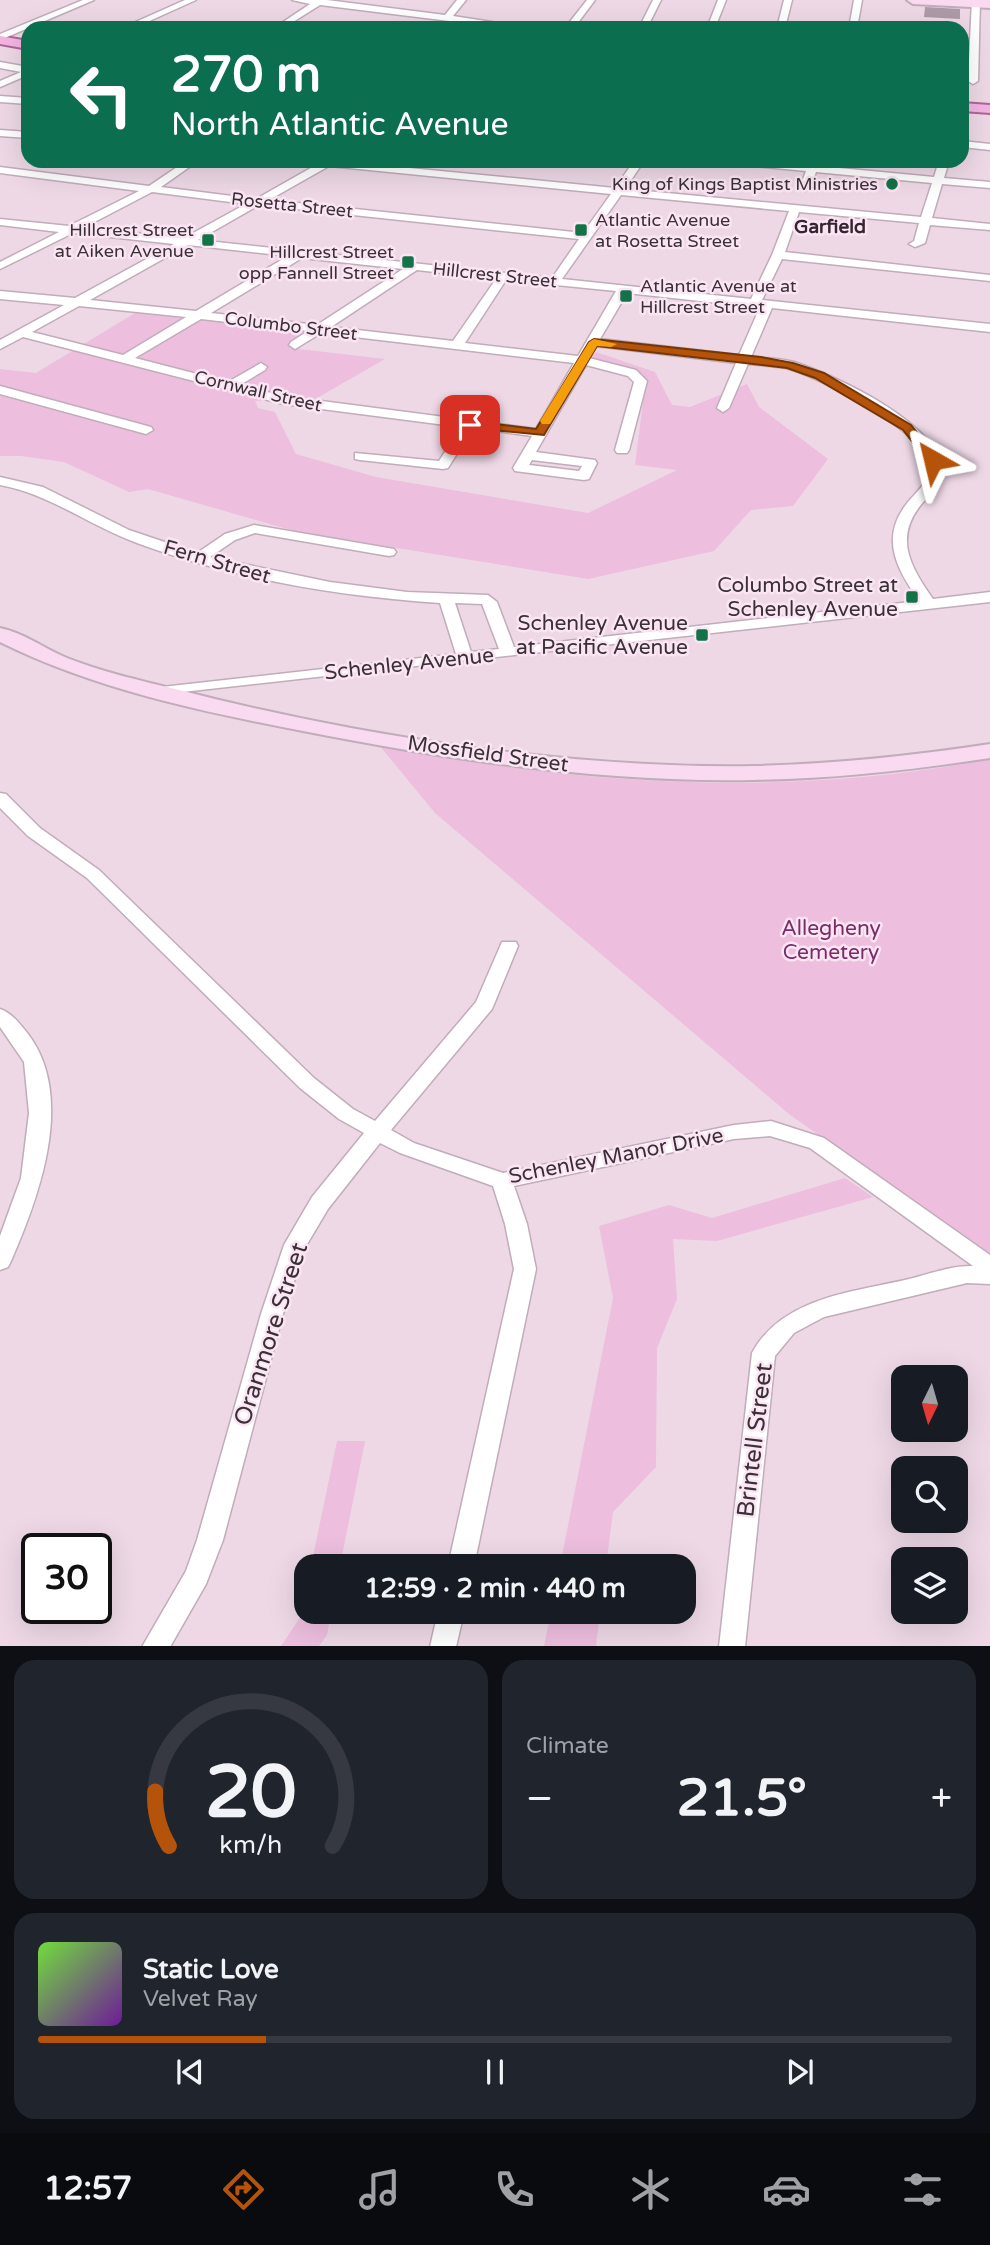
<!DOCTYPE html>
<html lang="en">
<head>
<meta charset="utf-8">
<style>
  body { margin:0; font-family:"Varela Round",sans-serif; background:#20242c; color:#f1f3f6; height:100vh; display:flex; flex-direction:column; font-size:26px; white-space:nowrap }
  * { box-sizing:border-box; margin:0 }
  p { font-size:23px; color:#9ea1a6 }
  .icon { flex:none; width:38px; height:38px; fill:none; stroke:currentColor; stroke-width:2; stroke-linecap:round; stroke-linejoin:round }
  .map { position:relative; height:1646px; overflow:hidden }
  .details { display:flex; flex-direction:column; gap:14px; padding:14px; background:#0d0f14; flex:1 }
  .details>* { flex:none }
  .banner { position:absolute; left:21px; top:21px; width:948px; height:147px; border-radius:21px; box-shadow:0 7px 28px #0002; background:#0b6e4f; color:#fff; overflow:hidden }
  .needle { width:46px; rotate:185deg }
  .buttons { position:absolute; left:891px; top:1365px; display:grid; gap:14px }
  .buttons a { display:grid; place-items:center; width:77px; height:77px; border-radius:14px; background:#171b24; box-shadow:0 7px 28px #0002; font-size:35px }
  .speed { position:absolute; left:21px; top:1533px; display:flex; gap:14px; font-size:35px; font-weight:700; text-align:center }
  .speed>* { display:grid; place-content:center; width:91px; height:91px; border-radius:50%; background:#171b24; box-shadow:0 7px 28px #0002; line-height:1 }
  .speed .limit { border:4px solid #111; border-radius:10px; background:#fff; color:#111 }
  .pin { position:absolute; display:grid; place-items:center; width:60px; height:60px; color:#fff; margin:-30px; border-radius:14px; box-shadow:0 4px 10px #0006 }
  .me { position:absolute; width:77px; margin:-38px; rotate:323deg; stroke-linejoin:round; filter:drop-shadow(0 0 5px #0008) }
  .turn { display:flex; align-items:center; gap:24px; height:147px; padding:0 35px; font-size:32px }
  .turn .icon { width:91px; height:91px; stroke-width:2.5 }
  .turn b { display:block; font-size:49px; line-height:60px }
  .big { font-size:52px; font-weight:700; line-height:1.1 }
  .details .tile { flex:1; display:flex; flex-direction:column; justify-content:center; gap:10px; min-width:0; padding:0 24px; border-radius:21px; background:#20242c }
  .details .dial { align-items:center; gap:0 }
  .dial svg { height:182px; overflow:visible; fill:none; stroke:#363941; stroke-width:7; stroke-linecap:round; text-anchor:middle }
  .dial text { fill:#f1f3f6; stroke:none }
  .song { display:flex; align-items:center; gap:21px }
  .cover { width:84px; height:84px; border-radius:10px; background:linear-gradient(135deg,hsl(100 70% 55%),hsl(280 70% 35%)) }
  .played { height:7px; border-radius:4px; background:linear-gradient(90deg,#b45309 25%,#363941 25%) }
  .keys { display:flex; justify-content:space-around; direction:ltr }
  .heat { display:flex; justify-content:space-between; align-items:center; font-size:38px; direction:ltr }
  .details .tiles { flex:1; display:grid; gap:14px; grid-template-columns:1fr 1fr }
  .tile:last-child { grid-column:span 2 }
  .trip { position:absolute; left:294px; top:1554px; width:402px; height:70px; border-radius:21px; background:#171b24; box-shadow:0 7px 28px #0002; font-weight:700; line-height:70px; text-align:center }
  .tabs { display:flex; height:112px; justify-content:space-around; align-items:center; background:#090b0e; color:#9ea1a6 }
  .tabs .icon { width:49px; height:49px }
  .tabs .active { color:#b45309 }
  .tabs b { font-size:32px; color:#f1f3f6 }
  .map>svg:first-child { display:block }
  .green { fill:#edbede }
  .building { fill:#ae9aa8 }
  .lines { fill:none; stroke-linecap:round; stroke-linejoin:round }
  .street-casing { stroke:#c1acba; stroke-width:3 }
  .secondary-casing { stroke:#c1acba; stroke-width:4 }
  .primary-casing { stroke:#ad6699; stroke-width:4 }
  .street { fill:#fff; fill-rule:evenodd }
  .secondary { fill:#f9daf1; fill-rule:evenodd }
  .primary { fill:#f3b4e2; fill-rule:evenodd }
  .route { fill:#b45309; stroke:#753606; stroke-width:2 }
  .slow { fill:#f59e0b }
  .poi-dot { fill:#137248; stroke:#fbe5f4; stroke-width:2.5 }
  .labels { text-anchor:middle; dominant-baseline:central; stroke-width:5; stroke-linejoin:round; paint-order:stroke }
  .far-poi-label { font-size:18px; fill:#393136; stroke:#fbe5f4; text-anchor:end }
  .far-street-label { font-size:18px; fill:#393136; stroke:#fbe5f4 }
  .far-neighbourhood-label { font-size:19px; font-weight:bold; fill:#352530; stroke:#fbe5f4 }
  .street-label { font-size:21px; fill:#393136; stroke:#fbe5f4 }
  .poi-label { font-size:21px; fill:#393136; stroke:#fbe5f4; text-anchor:end }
  .park-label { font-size:21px; fill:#792c67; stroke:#fbe5f4 }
  .near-street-label { font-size:24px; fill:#393136; stroke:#fbe5f4 }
</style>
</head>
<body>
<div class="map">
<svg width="990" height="1647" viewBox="0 0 990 1647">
  <rect width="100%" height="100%" fill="#eed8e6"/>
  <path class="green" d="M135,313L303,331L299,349L385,359L317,398L255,401L258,408L275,412L296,454L376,477L588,513L677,470L635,465L646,378L590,359L596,352L655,372L672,405L690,407L747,384L759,407L828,459L793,506L751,510L714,551L588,579L298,532L148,489L129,492L64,462L21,456H0V369L36,373Z
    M379,745C579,786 789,798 990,759V1257L789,1114L435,813Z
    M845,1178L873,1197L717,1241L673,1239L677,1299L657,1348L656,1467L613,1512L606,1566H560L613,1298L599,1226L669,1205L712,1218Z
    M337,1441H365L340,1566H311Z
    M306,1589V1612H331L327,1635L319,1646H281L301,1616Z
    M551,1612H600L596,1646H544Z"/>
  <path class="building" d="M925,7L960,9V19L924,17Z"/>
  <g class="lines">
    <defs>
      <path id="street" d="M83,0H94L0,40V34Z
        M185,0H196L134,28H122Z
        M292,0H327L445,15L457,0H466L453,16L532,28H506L320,5L293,22L322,28H274L310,4Z
        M587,0H595L574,28H565Z
        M653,0H661L647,28H639Z
        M718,0H726L715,28H707Z
        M784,0H792L785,28H777Z
        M854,0H862L857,28H849Z
        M972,0H980L978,81L973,84L968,81Z
        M0,62L28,67V75L0,87V81L21,72L0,68Z
        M0,96L28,98V104L0,102Z
        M0,130L28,132V138L0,136Z
        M962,141L990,144V150L962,147Z
        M186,161H198L161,187L256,199L316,165L300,161H337L615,188L634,161H644L625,189L921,217L932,183L816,172L810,188L805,191L800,188L806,171L732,164L727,161L808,165L810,161H820L818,166L934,177L939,161H949L944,178L990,182V188L942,184L932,218L990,224V230L930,225L925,243L915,247L909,244L914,241L919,223L799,212L785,252L990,275V281L782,259L762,300L990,324V332L772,308L751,357C765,358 780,358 794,362C834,375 942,424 942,473C942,483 933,492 926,499C892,535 909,565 933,599L990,592V602L156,695L154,692L156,689L162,687L456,654L440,603C337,596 234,579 137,543C90,526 50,494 0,485V477L43,487L129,530L197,553L225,534L254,525L394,549L396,552L394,555L389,556L255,533L235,540L210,557L330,582L407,592L488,595L497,602L514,647L919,601C898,571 880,540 905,506C912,496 923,488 928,476C928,471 928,464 927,460C917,428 818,376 786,368C774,366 761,365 748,364L729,408L723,412L717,408L736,363L596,346L589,358L636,370L647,381L629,450L627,453H617L615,450L634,382L628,376L586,365L536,452L595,460L597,463L589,479L584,480L515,471L513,468L532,436L473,428L448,468L443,469L360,460L355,459V453L439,461L461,427L283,404L23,337L0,349V340L64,305L0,299V291L75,298L174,244L73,233L0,269V262L59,232L0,225V219L69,226L139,191L0,173V167L149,186ZM329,166L611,194L583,233L269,200ZM152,192L246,204L184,238L83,228ZM621,195L789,211L772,255L751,299L562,279ZM259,205L579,239L552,278L198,240ZM188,245L288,256L196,311L90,300ZM302,258L403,269L317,325L211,313ZM417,270L496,279L453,341L331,327ZM506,280L616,291L578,356L465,343ZM627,293L755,307H760L739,355L600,339ZM79,306L186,317L123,355L32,332ZM201,319L308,331L291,342L289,345L295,349L321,333L574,363L536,429L283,396L240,385L265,370L267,367L261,363L228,382L135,358ZM532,460L582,466L579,471L529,465ZM455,603L482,604L499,649L471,652Z
        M0,386L151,427L153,430L146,434L0,394Z
        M0,793L6,794L40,828L99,870L314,1078L353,1109L375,1121L476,1002L502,942H516L518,946L492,1009L391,1130L414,1143L503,1173L734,1125L771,1121L824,1138L990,1255V1284L967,1283L824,1317L794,1333L775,1356L745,1647H719L752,1353C782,1297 854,1292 909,1279C929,1274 953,1265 973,1266L810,1148L770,1136L734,1139L514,1186L527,1224L536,1269L474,1566H448L514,1269L505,1224L493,1186L400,1153L380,1143L328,1209L306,1246L283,1314L223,1540L206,1584L170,1647H142L186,1571L197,1540L261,1314L284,1245L312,1197L364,1133L339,1119L300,1088L87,878L28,836L0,808Z
        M0,1009C12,1013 20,1024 28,1034C76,1097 39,1197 11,1261L8,1267L0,1270V1236L21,1178L29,1113L24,1062L0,1027Z
        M438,1612H464L456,1647H430Z"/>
      <path id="secondary" d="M907,0H990V8L913,4Z
        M0,628C24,633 45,649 67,658C103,672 142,681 179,690C358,736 568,769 754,766C833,764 911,756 990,744V758C911,770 833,779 754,780C603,783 451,760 303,731C199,711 95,689 0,642Z"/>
      <path id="primary" d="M0,36L28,41V49L0,44Z
        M962,103L990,105V113L962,111Z"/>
    </defs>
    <use href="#street" class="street-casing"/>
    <use href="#secondary" class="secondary-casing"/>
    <use href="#primary" class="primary-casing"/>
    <use href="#street" class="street"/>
    <use href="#secondary" class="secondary"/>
    <use href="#primary" class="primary"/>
  </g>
  <path class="route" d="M594,339L761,357L793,363L824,373L911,425L939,460L938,463H929L903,430L815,378L787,368L597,346L544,435L470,428L464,425L470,421L536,429L589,342Z"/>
  <path class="slow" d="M594,339L617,344L611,347L597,346L550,424H542L540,421L589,342Z"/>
  <g class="poi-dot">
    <circle cx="892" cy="184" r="7"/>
    <rect x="574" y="223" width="14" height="14" rx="3.5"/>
    <rect x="201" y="233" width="14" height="14" rx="3.5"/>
    <rect x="401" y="255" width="14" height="14" rx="3.5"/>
    <rect x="619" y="289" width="14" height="14" rx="3.5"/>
    <rect x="905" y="590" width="14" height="14" rx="3.5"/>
    <rect x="695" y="628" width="14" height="14" rx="3.5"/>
  </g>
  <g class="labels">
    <g class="far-poi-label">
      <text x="878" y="184">King of Kings Baptist Ministries</text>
      <text x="595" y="220" text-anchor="start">Atlantic Avenue<tspan x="595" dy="21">at Rosetta Street</tspan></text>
      <text x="194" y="230">Hillcrest Street<tspan x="194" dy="21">at Aiken Avenue</tspan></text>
      <text x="394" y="252">Hillcrest Street<tspan x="394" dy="21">opp Fannell Street</tspan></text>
      <text x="640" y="286" text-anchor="start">Atlantic Avenue at<tspan x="640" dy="21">Hillcrest Street</tspan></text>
    </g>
    <g class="far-street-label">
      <text transform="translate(292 205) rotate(6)">Rosetta Street</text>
      <text transform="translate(495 275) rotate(6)">Hillcrest Street</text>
      <text transform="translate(291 326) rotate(7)">Columbo Street</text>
      <text transform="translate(258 391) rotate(13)">Cornwall Street</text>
    </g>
    <g class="far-neighbourhood-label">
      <text x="830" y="227">Garfield</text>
    </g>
    <g class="street-label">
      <text transform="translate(217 562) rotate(16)">Fern Street</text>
      <text transform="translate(409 664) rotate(-6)">Schenley Avenue</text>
      <text transform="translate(488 754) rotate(8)">Mossfield Street</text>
      <text transform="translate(616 1156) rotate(-11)">Schenley Manor Drive</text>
    </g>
    <g class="poi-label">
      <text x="898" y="585">Columbo Street at<tspan x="898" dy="24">Schenley Avenue</tspan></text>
      <text x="688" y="623">Schenley Avenue<tspan x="688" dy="24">at Pacific Avenue</tspan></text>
    </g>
    <g class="park-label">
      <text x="831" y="928">Allegheny<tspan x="831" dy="24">Cemetery</tspan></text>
    </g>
    <g class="near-street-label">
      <text transform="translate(271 1334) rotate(-72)">Oranmore Street</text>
      <text transform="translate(755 1440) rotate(-83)">Brintell Street</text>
    </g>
  </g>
</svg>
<div class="buttons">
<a><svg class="needle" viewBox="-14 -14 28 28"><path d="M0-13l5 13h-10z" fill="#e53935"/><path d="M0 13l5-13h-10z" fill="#9ea1a6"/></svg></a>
<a><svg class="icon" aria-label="search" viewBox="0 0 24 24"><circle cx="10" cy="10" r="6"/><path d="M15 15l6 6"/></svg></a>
<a><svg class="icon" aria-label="layers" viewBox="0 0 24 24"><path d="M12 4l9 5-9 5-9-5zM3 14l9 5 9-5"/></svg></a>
</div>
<div class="speed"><div class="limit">30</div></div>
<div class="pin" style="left:470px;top:425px;background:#d93025"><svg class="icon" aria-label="arrive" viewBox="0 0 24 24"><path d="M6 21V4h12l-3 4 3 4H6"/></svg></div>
<svg class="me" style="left:933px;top:460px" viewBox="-20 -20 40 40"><path d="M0-17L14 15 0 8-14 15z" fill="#b45309" stroke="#fff" stroke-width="4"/></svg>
<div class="trip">12:59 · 2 min · 440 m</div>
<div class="banner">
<div class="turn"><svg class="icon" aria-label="left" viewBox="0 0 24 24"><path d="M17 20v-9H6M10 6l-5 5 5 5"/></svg><div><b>270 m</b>North Atlantic Avenue</div></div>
</div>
</div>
<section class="details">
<div class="tiles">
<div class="tile dial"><svg viewBox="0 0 100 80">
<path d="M14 69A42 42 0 1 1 86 69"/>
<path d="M14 69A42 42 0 0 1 8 45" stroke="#b45309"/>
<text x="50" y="56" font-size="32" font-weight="700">20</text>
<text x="50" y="72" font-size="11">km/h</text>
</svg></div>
<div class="tile"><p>Climate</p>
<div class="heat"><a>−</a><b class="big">21.5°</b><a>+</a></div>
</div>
<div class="tile">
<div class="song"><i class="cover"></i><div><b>Static Love</b><p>Velvet Ray</p></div></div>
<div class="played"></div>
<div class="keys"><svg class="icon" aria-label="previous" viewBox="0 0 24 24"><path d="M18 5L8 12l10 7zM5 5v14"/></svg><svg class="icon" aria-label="pause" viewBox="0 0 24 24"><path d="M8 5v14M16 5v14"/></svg><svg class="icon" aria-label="next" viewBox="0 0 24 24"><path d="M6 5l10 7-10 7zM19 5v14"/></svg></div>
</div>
</div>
</section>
<nav class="tabs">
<b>12:57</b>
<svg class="icon active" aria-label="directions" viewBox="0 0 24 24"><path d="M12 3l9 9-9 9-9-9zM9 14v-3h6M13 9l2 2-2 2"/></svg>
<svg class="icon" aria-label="music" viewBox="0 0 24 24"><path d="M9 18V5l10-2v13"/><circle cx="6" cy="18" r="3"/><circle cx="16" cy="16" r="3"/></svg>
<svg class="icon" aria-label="phone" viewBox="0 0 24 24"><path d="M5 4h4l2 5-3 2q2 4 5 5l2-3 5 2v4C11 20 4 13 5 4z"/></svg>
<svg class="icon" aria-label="climate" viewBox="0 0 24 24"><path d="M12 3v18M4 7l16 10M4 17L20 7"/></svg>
<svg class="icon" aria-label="car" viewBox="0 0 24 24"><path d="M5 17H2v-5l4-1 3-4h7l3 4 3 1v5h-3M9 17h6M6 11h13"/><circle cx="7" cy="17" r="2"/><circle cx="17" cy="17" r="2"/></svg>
<svg class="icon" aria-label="filters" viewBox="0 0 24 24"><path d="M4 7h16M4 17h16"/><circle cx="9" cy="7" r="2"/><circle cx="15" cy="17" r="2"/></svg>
</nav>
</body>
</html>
